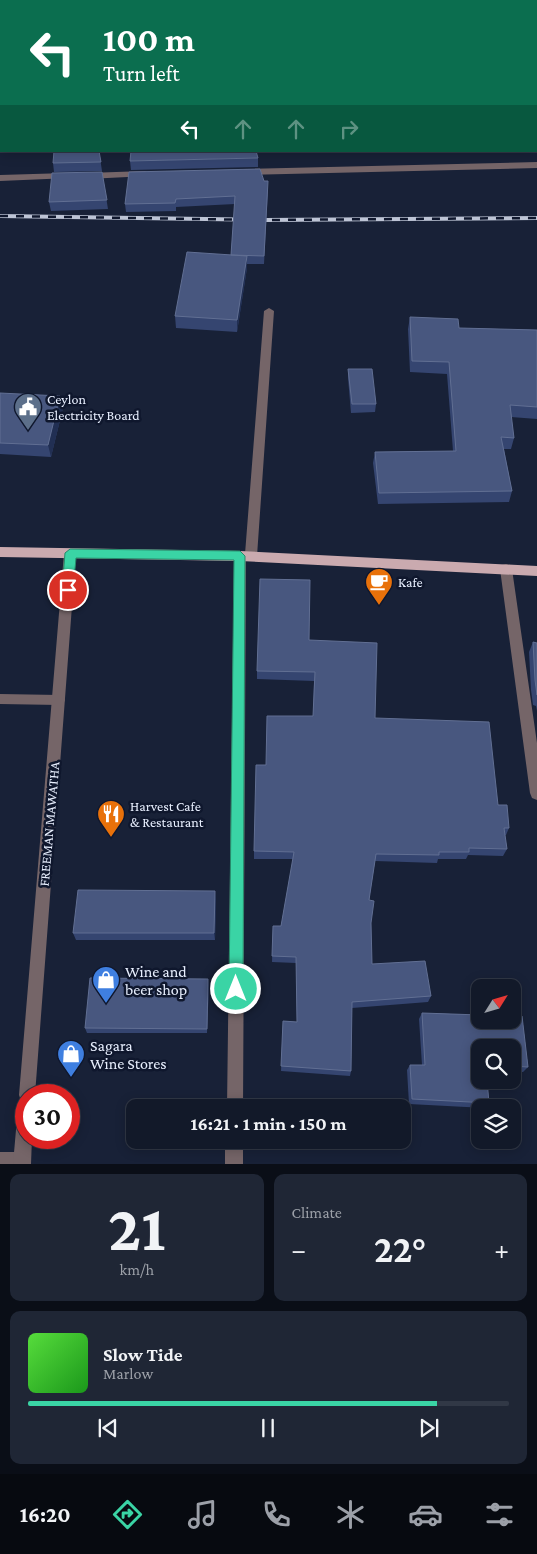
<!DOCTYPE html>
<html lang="en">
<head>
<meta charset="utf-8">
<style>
  body { margin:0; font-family:"Crimson Pro",serif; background:#1f2635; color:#f1f3f6; height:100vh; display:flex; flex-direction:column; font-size:19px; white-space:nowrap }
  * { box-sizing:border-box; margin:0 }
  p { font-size:16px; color:#9ca0a8 }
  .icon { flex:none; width:28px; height:28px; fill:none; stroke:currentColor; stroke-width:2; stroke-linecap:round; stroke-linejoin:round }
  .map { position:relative; height:1164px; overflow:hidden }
  .side { display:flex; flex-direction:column; gap:10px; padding:10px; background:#0a0e17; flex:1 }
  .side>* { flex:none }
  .hud { position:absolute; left:0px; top:0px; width:538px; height:152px; box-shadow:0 2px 12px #0003,0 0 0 1px #313846; background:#0b6e4f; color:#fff; overflow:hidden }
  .needle { width:32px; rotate:53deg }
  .buttons { position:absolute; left:471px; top:979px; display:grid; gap:10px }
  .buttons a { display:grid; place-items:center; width:50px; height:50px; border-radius:10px; background:#121929; box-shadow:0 2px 12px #0003,0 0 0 1px #313846; font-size:25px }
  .speed { position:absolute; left:15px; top:1084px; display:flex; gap:10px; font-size:25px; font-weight:700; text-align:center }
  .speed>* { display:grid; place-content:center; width:65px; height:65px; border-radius:50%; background:#121929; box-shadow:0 2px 12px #0003,0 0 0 1px #313846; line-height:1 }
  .speed .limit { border:8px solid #d22; background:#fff; color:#111 }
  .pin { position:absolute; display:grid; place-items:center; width:42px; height:42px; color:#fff; margin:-21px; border:2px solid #fff; border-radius:50%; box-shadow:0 1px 5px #0007 }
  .me { position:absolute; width:55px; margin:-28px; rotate:0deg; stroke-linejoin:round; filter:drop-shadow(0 0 4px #0008) }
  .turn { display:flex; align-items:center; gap:18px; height:105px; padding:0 20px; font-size:22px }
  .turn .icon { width:65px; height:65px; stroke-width:2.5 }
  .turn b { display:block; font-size:35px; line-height:42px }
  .lanes { display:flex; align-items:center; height:48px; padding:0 20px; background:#0003; justify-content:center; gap:25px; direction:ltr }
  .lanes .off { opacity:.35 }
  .big { font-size:38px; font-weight:700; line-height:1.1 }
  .side .widget { flex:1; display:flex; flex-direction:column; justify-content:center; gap:8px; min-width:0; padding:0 18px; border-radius:10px; background:#1f2635 }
  .side .dial { align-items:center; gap:0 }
  .dial b { font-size:65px; line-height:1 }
  .song { display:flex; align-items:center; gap:15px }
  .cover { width:60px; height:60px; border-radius:8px; background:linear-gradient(135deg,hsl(110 70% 55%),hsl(120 70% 35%)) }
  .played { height:5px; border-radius:2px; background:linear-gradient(90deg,#3ad4a5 85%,#313846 85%) }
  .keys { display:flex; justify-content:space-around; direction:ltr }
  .heat { display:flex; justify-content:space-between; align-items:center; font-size:28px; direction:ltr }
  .side .tiles { flex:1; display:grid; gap:10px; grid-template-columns:1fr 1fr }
  .widget:last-child { grid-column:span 2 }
  .trip { position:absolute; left:126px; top:1099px; width:285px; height:50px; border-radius:10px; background:#121929; box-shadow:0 2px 12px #0003,0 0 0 1px #313846; font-weight:700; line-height:50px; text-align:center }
  .dock { display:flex; height:80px; justify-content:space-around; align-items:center; background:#070a10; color:#9ca0a8 }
  .dock .icon { width:35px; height:35px }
  .dock .selected { color:#3ad4a5 }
  .dock b { font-size:22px; color:#f1f3f6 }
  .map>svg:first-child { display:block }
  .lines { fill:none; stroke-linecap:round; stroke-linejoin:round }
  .stream { fill:#000f16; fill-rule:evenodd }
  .service { fill:#756568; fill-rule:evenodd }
  .minor { fill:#756568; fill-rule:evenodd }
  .tertiary { fill:#756568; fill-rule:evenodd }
  .primary { fill:#caaaaf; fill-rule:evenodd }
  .rail-casing { stroke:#bdc4d5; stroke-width:4 }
  .rail { stroke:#0f172d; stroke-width:2.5; stroke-dasharray:8; stroke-linecap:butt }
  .wall { fill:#354570 }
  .shaded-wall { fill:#212f53 }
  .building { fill:#48577f; stroke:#616f93 }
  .route { fill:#3ad4a5; stroke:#268a6b }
  .labels { text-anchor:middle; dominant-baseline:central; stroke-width:5; stroke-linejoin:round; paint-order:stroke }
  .poi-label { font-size:14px; fill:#e8effe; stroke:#0f172d; text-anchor:start }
  .street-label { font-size:14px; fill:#e8effe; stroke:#0f172d }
  .near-poi-label { font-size:16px; fill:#e8effe; stroke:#0f172d; text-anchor:start }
</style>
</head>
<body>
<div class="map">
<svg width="537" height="1164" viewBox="0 0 537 1164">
  <rect width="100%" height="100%" fill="#182137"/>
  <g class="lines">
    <path class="stream" d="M0,83H1V87H0Z"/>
    <path class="service" d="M0,694L59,695L63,696L65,700L63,704L59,705L0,704Z"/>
    <path class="minor" d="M536,38H537V42H536Z
      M0,43H1V47H0Z
      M1,99V106L0,107V100Z
      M537,162V168L245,175L240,172L245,169Z
      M145,171L150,174L148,176L87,179L82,176L87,173Z
      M67,173L72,176L70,178L0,181V175Z
      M269,308L274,311L257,556L255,559L251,561L246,558L243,1108H227L234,556L236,553L240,551L245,554L264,311Z
      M506,564L510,565L512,569L537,743V800L532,798L530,793L500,569L502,565Z
      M225,1140H243V1164H225Z
      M0,1152H22L28,1155L31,1161L29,1164H0Z"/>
    <path class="tertiary" d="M70,548L74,550L76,553L35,1095H26V1138H32L31,1164H13L18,1107L21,1101L19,1095L64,553L66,550Z"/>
    <path class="primary" d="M0,547L240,551L537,566V576L240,561L0,557Z"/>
    <defs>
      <path id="rail" d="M0,216L265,220L537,218"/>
    </defs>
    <use href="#rail" class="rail-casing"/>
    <use href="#rail" class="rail"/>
  </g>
  <path class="wall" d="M99,151L102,171L54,172L53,163Z
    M258,158V167L131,170L130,161Z
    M102,172L108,209L51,211L49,202Z
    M264,181L268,189L264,264H247V268L237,332L176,328L175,316L231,255L235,204L176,207V211L126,212L125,204Z
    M410,317L459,328L537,330V419L511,417L514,438L511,449H504L512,491L509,502L378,504L373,463L375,452L453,451L447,374L410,372L408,329Z
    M348,369L376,404L375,412L351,413L348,378Z
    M0,393L63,408L51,457L0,454Z
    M309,640L375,718L498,805L509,828L506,835H505L507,849L503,856L468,855L466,859H438L437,863L375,861L369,900L372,964L431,996L428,1002L352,1008L351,1071L350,1076L281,1071L283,1021L297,1022L296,963L272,962L273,926H281L293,859H254V851L266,765L313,716L314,681L257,679V671Z
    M533,642L537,643V711L536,706L533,705L531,690L529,652Z
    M216,899L215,940H76L73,933Z
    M209,984L207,1033H87L85,1028Z
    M422,1013L480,1015V1020H512V1016H522L528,1067L523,1072H512V1048H480V1080H487L489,1103L485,1108L409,1104L407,1070L410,1065H422L419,1019Z"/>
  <path class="shaded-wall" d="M247,256V268L237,332V320Z
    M60,396L63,408L51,457L48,445Z
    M215,891L216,899L215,940L214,933Z
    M208,979L209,984L207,1033V1029Z"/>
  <path class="building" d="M173,0H192L191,1H171Z
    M322,0H358V1H322Z
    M54,151H99L101,162L53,163Z
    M131,151H256L258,158L130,161Z
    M260,169L264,181H268L264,256L231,255L235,196L176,199L175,203L125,204L129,172Z
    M102,172L107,200L49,202L52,173Z
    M187,252L247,256L237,320L175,316Z
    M410,317L458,319L459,328L537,330V407L510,405L514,438L501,437L512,491L379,493L375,452L456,451L449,362L412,361Z
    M348,369H372L376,404H352Z
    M0,393L60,396L48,445L0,443Z
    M260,579L310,580L309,640L377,643L375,718L489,722L498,805H507L509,828H504L507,849L469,848V852H439V855L376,854L369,900L374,901L371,923L372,964L425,961L431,996L352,1002L351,1071L281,1066L283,1021L297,1022L296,957L272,956L273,926H281L294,852L254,851L256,765H266L267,716H313L315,672L257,671Z
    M533,642L537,643V695L535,680Z
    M78,890L215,891L214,933H73Z
    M90,978L208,979L207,1029L85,1028Z
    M422,1013L480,1015V1020H512V1016H522L528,1067L512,1066V1048H480V1080H487L489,1103L412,1099L410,1065H425Z"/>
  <path class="route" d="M70,549L240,551L245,556L243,989L241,994L236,996L231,994L229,989L234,560L76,558L73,590L68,595L62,590L65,553Z"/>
  <defs>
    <symbol id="civic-pin" viewBox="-11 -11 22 30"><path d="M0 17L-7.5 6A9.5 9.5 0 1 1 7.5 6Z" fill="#5c6f8a" stroke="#0f172d"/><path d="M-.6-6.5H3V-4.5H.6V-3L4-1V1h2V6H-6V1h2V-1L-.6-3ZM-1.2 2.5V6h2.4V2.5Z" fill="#fff"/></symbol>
    <symbol id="cafe-pin" viewBox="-11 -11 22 30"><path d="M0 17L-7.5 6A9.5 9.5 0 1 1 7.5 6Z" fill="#e8710a" stroke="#0f172d"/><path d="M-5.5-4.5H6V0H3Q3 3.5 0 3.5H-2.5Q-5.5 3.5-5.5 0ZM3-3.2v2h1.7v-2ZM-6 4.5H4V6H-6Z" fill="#fff"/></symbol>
    <symbol id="restaurant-pin" viewBox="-11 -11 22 30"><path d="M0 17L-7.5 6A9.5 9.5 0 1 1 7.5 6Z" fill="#e8710a" stroke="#0f172d"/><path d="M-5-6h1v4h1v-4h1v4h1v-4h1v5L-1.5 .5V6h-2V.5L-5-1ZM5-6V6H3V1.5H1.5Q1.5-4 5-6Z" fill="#fff"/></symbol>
    <symbol id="shop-pin" viewBox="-11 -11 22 30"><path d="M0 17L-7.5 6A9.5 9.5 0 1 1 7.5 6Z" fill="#3f7fe0" stroke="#0f172d"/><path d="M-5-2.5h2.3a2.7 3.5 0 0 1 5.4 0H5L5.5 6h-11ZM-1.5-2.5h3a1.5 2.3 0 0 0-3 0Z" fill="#fff"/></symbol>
  </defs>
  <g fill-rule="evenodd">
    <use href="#civic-pin" x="12" y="391" width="32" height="43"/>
    <use href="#cafe-pin" x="363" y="566" width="32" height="43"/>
    <use href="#restaurant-pin" x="95" y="798" width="32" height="43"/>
    <use href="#shop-pin" x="90" y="964" width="32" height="43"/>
    <use href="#shop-pin" x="55" y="1038" width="32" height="43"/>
  </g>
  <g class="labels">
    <g class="poi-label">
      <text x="47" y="399">Ceylon<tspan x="47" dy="16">Electricity Board</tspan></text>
      <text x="398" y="582">Kafe</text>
      <text x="130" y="806">Harvest Cafe<tspan x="130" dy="16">&amp; Restaurant</tspan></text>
    </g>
    <g class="street-label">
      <text transform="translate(49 824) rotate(-85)">FREEMAN MAWATHA</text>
    </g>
    <g class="near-poi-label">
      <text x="125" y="971">Wine and<tspan x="125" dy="18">beer shop</tspan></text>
      <text x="90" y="1045">Sagara<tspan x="90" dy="18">Wine Stores</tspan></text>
    </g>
  </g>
</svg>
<div class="buttons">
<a><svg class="needle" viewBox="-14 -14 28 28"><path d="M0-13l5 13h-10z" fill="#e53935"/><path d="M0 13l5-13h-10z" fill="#9ca0a8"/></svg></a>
<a><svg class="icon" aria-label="search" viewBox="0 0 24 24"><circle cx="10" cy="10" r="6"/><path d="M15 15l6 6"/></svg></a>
<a><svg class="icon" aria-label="layers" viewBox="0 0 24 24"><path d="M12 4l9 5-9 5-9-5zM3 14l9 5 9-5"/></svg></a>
</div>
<div class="speed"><div class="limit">30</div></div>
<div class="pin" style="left:68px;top:590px;background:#d93025"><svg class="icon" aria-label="arrive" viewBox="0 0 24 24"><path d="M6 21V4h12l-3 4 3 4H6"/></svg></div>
<svg class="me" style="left:236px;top:989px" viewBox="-20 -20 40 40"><circle r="17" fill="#3ad4a5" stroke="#fff" stroke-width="3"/><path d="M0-11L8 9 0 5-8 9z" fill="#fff"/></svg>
<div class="trip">16:21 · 1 min · 150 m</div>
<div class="hud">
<div class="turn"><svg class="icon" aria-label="left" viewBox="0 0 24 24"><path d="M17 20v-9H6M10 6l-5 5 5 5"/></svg><div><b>100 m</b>Turn left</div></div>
<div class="lanes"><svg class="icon" aria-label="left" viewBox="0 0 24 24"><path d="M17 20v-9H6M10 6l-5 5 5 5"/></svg><svg class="icon off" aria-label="ahead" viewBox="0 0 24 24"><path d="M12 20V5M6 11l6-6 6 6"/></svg><svg class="icon off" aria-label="ahead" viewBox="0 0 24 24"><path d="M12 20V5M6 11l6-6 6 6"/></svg><svg class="icon off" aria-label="right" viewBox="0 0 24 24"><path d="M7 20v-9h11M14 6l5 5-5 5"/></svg></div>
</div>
</div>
<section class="side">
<div class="tiles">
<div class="widget dial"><b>21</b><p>km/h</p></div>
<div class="widget"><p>Climate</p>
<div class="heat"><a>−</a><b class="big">22°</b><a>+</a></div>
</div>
<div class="widget">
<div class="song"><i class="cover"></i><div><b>Slow Tide</b><p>Marlow</p></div></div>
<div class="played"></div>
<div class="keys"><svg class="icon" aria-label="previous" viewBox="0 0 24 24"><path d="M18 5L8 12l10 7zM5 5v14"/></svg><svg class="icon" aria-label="pause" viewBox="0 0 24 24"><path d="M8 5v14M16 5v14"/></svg><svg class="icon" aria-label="next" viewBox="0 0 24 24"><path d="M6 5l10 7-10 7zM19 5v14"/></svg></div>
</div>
</div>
</section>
<nav class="dock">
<b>16:20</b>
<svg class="icon selected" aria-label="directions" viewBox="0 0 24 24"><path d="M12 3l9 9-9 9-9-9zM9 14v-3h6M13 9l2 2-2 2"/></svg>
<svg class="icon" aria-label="music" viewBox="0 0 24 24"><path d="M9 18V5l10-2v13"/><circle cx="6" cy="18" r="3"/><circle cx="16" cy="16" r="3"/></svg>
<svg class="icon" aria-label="phone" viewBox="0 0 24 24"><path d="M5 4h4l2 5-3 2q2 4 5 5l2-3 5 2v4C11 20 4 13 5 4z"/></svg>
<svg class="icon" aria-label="climate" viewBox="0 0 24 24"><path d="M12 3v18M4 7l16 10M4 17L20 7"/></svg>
<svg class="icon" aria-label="car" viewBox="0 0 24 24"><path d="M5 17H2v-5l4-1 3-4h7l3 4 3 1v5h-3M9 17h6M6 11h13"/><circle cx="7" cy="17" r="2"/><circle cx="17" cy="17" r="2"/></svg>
<svg class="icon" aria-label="filters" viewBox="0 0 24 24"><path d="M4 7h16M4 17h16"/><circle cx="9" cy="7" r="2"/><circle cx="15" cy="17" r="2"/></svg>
</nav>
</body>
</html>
